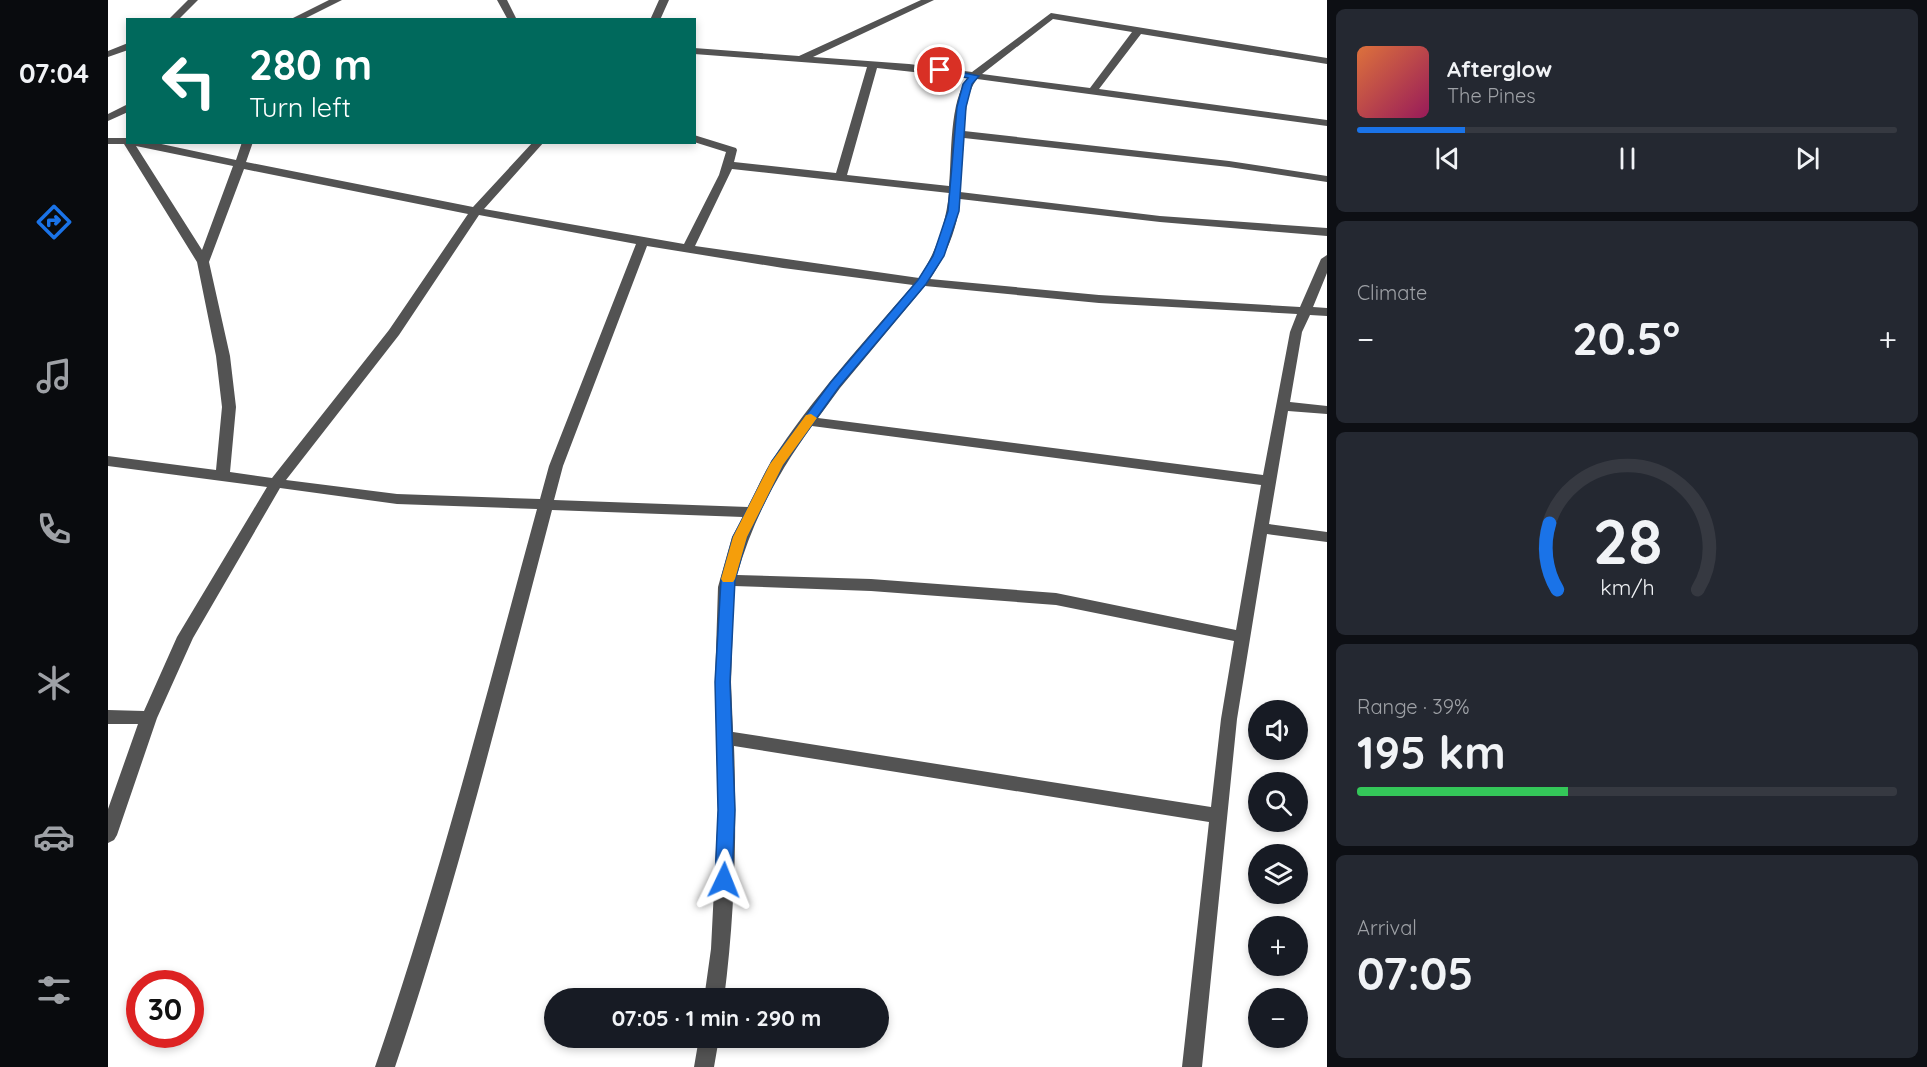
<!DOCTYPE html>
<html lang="en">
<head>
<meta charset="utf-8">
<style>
  body { margin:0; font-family:Quicksand,sans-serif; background:#242831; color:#f1f3f6; height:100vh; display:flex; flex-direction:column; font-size:22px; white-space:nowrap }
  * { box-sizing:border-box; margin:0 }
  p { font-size:20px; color:#9ea1a6 }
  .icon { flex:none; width:33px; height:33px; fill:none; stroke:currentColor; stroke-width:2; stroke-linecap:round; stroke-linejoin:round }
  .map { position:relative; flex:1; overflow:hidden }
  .sheet { display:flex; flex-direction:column; gap:9px; padding:9px; background:#0d0f14; width:600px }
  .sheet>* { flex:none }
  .guide { position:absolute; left:18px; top:18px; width:570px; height:126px; border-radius:0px; box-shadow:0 3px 9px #0003; background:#00695c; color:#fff; overflow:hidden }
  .tools { position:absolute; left:1140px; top:700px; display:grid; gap:12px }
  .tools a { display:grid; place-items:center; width:60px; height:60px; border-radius:50%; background:#171b24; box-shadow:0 3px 9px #0003; font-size:30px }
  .speed { position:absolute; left:18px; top:970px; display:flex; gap:12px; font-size:30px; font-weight:700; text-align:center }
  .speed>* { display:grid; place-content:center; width:78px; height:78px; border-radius:50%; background:#171b24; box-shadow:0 3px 9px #0003; line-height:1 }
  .speed .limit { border:9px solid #d22; background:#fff; color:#111 }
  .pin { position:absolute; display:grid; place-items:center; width:51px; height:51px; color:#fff; margin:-26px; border:3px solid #fff; border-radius:50%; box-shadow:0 2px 6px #0007 }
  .me { position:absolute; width:66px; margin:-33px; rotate:2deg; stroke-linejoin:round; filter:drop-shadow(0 0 4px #0008) }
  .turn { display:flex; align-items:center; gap:21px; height:126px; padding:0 24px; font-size:27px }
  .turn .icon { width:78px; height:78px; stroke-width:2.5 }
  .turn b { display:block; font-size:42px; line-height:51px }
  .big { font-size:45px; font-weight:800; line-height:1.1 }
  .sheet .widget { flex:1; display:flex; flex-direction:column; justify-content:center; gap:9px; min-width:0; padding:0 21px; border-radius:9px; background:#242831 }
  .sheet .dial { align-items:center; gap:0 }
  .dial svg { height:156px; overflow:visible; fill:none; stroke:#363941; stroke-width:7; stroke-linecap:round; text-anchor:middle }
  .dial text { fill:#f1f3f6; stroke:none }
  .song { display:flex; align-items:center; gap:18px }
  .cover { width:72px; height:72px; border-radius:9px; background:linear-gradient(135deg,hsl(20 70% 55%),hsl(330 70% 35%)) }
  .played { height:6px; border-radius:3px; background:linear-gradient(90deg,#1a73e8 20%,#363941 20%) }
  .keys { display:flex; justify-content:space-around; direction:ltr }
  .heat { display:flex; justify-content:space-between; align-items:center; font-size:33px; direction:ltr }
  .charge { height:9px; border-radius:4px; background:linear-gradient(90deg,#34c759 39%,#363941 0) }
  .trip { position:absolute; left:436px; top:988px; width:345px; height:60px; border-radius:30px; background:#171b24; box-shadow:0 3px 9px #0003; font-weight:800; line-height:60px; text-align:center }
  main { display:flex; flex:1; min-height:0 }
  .dock { display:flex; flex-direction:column; width:108px; justify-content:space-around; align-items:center; background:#090b0e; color:#9ea1a6 }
  .dock .icon { width:42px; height:42px }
  .dock .selected { color:#1a73e8 }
  .dock b { font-size:27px; color:#f1f3f6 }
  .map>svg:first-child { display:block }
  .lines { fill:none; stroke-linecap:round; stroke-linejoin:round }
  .minor { fill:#535353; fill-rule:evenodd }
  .route { fill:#1a73e8; stroke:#114b97; stroke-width:1.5 }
  .slow { fill:#f59e0b }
</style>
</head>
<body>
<main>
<nav class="dock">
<b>07:04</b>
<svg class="icon selected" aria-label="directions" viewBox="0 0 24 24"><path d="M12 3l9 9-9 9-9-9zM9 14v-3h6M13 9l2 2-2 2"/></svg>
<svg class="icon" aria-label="music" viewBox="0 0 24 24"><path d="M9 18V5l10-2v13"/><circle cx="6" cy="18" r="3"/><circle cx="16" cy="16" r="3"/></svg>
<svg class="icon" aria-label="phone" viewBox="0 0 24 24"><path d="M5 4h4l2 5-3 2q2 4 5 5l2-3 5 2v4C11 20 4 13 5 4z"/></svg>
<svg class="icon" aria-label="climate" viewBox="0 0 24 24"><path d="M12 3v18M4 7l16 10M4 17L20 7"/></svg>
<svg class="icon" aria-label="car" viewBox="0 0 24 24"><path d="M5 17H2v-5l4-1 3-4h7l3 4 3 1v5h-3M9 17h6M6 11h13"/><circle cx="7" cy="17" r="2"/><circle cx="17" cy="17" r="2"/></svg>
<svg class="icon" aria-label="filters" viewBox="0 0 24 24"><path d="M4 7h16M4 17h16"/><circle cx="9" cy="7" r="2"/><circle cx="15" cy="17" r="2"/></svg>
</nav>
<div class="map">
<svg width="1219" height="1067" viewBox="0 0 1219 1067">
  <rect width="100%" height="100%" fill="#fff"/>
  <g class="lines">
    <path class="minor" d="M80,0H90L70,20H60Z
      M221,0H234L194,20H181Z
      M389,0H399L409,20H400Z
      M551,0H561L552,20H542Z
      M813,0H826L705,57L801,64L864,72L943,13L1219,58V64L1033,34L991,89L1219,120V126L869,79C858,93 858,114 856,131L1121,161L1219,176V182L1121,167L856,138L852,192L1052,216L1219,228V236L1052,222L852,199C850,228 838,255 822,279L991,295L1192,307L1213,259L1219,255V273L1205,307L1219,308V316L1202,315L1194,332L1182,402L1219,406V414L1180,411L1161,524L1219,532V542L1159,534L1129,719L1094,1067H1074L1101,822L626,746C629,830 627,915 616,999H596L603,949L610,810L607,682L610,587L624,537L635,517L444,510C395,696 349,884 287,1067H267C330,884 378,696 429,509L289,504L172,488L85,638L49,718L9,835L6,840L0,843V809L30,724H0V710L36,711L69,637L159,487L0,466V456L108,470L114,407L108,356L89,262L16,144H0V138H20V142H44L128,160L134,142H145L138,162L365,207L425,142H436L376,209L576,244L611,175L618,152L586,142V135L628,148L629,150L626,162L728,173L759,67L586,54V48L691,56ZM945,19L1024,32L982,88L874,74ZM769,68L860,78C841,100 844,157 841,186L739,175ZM28,146L125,166L94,250ZM136,169L360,214L281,330L164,478L122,472L128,407L122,356L101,262ZM624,169L841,193C838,224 828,252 811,278L587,246ZM371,215L528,244L441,466L432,499L289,494L178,480L291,335ZM539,246L675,268L805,285C756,342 704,398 663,462C654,476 648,492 640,507L446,500L455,466ZM817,286L991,303L1189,314L1182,332L1155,475L710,418L732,388ZM704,426L1153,485L1128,630L948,593L763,579L629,575C645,519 670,473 704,426ZM626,586L763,591L948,605L1126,641L1113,719L1103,807L625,732L623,682Z
      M20,43V50L0,57V51Z
      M20,104V112L0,121V114Z
      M591,1038H611L606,1067H586Z"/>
  </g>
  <path class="route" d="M832,68L871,76L864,84L858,107L851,211L836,256L818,284L731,387L675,465L639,537L627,580L622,682L627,810L624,880L622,885L616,887L610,885L607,880L610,810L607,682L613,580L625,537L664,461L723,382L810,280L825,256L840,211L849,107L855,84L860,78L829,72L827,70Z"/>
  <path class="slow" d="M703,414L709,418L675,465L639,537L627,579L625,582H615L613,579L625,537L662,464L698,415Z"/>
</svg>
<div class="tools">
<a><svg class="icon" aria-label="sound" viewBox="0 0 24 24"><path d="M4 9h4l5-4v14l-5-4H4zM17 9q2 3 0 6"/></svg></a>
<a><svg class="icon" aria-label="search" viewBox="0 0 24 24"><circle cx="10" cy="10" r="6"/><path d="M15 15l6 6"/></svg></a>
<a><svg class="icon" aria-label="layers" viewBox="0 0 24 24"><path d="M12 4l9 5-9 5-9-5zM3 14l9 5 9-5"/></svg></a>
<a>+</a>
<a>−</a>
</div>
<div class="speed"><div class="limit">30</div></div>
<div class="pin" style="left:832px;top:70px;background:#d93025"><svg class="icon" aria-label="arrive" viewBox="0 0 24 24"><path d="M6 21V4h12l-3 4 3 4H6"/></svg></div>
<svg class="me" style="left:616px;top:880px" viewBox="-20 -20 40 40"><path d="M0-17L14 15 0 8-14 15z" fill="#1a73e8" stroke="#fff" stroke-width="4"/></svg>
<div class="trip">07:05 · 1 min · 290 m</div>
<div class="guide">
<div class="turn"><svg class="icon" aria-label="left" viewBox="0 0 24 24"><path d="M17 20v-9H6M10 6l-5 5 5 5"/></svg><div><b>280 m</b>Turn left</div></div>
</div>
</div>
<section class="sheet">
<div class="widget">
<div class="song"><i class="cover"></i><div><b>Afterglow</b><p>The Pines</p></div></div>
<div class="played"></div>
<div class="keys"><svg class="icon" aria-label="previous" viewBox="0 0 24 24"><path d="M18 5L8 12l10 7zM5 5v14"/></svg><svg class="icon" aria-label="pause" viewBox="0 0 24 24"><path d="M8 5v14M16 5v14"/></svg><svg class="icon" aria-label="next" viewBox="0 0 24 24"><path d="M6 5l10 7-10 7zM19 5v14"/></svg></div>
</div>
<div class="widget"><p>Climate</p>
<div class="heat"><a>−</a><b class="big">20.5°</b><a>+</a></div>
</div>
<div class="widget dial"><svg viewBox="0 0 100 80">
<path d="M14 69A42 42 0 1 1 86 69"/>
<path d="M14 69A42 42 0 0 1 10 35" stroke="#1a73e8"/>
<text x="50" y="56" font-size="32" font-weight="700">28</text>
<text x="50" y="72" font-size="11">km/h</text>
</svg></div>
<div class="widget"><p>Range · 39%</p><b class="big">195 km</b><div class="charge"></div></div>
<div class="widget"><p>Arrival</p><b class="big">07:05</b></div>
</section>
</main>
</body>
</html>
